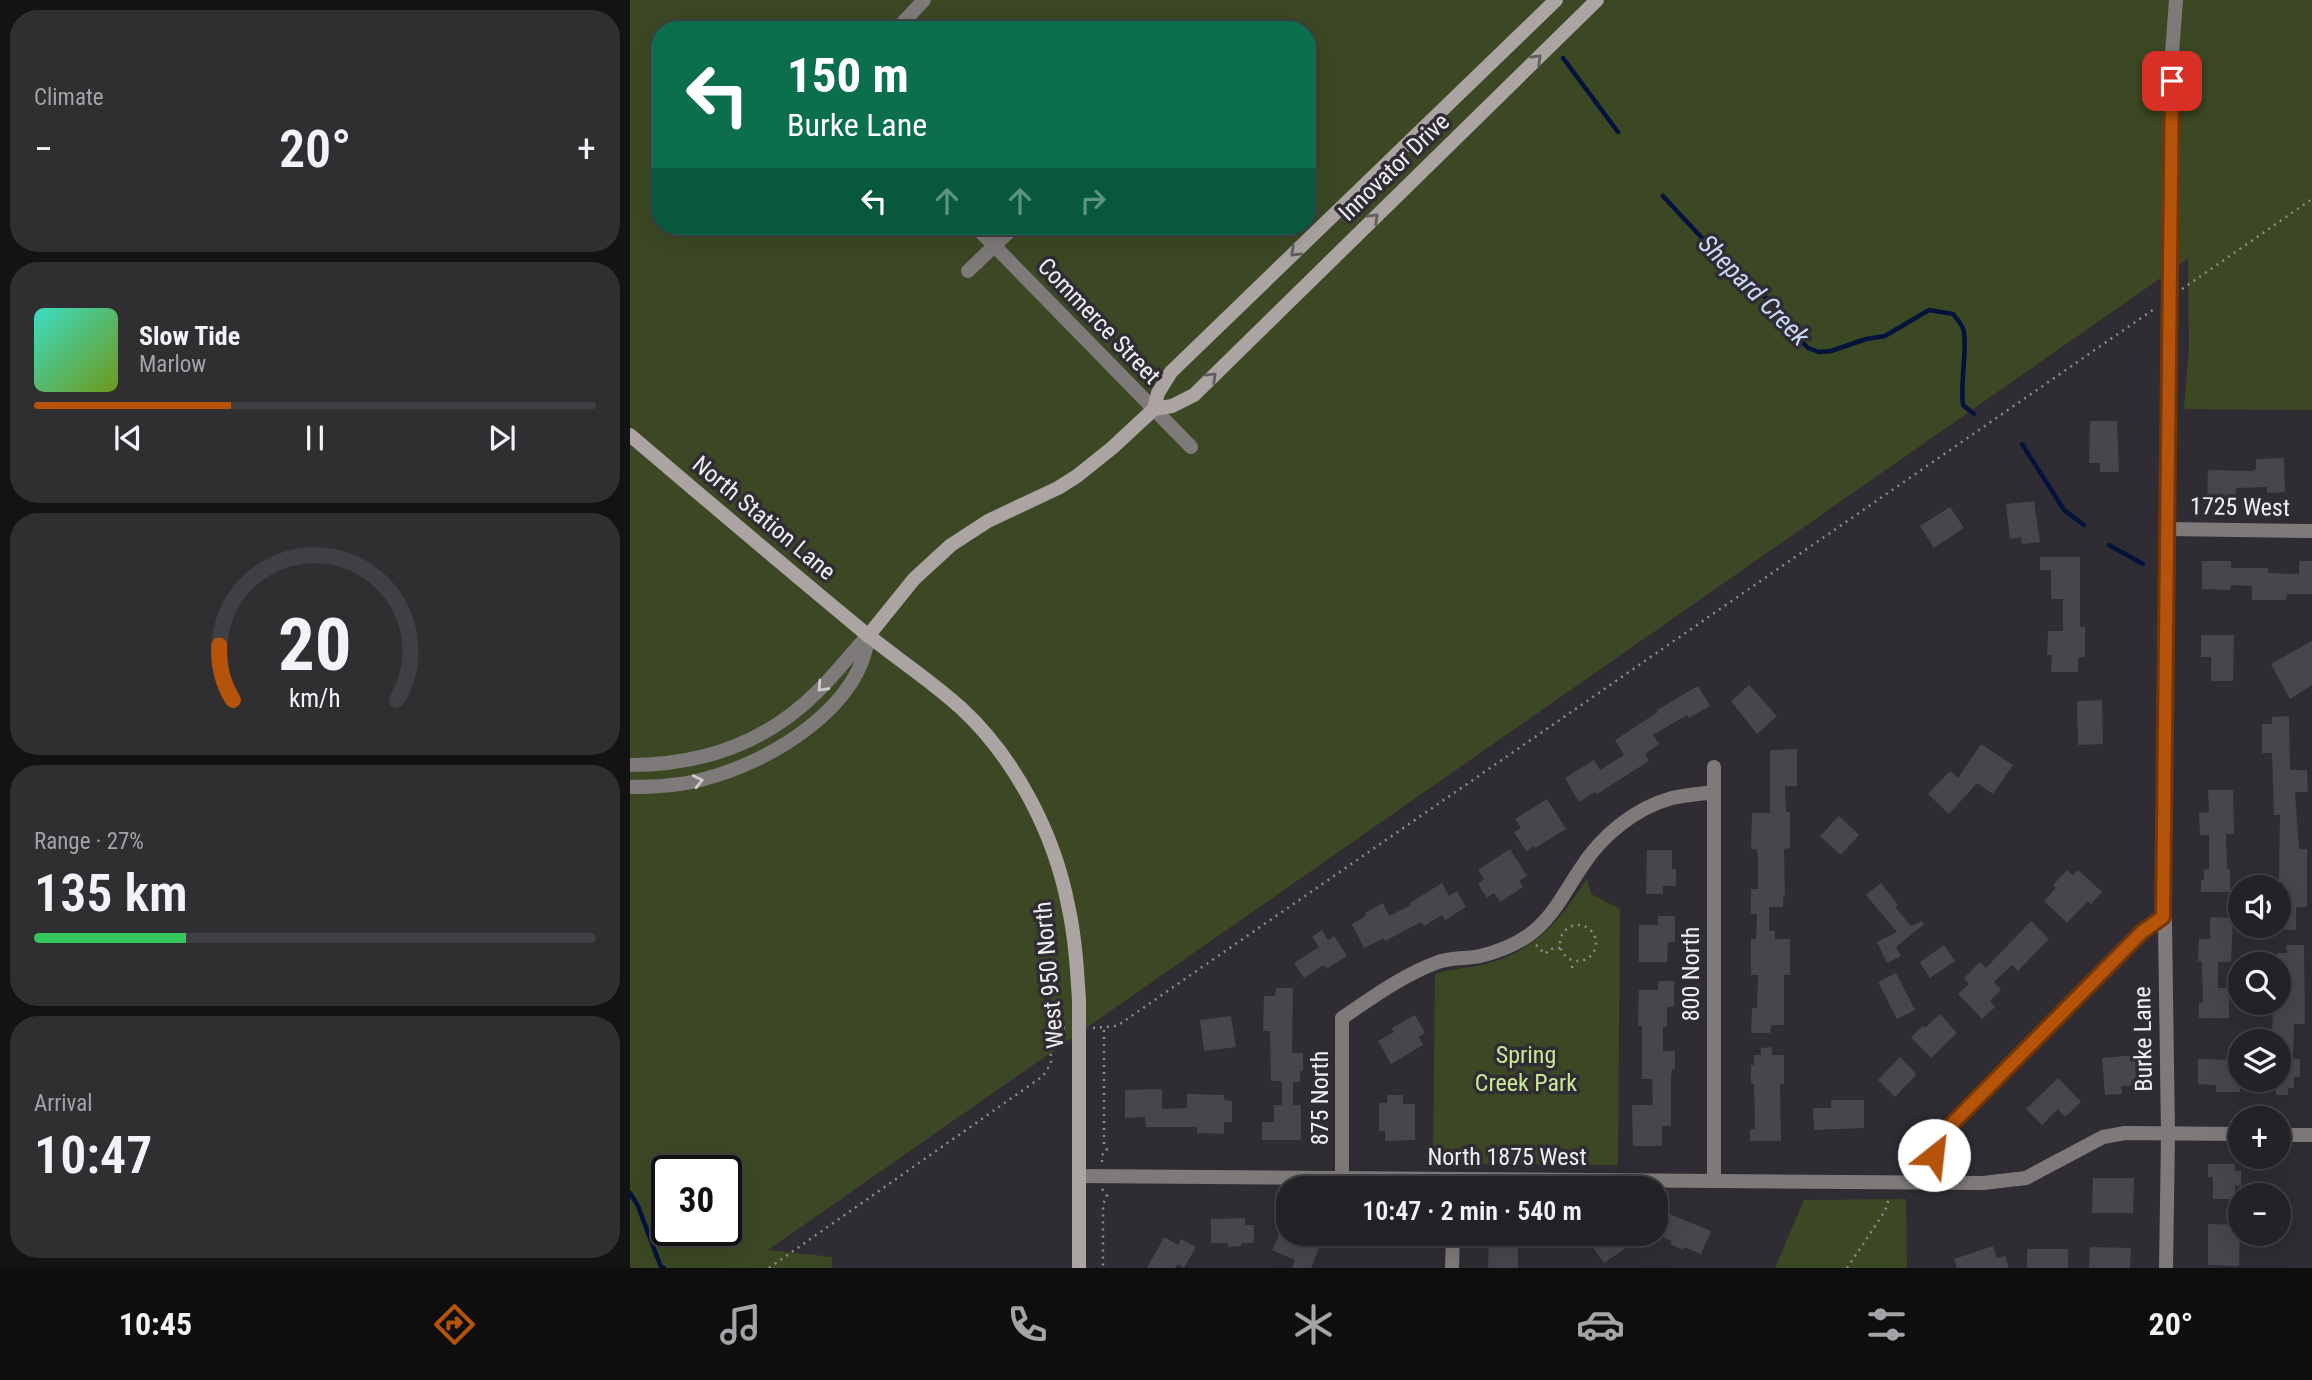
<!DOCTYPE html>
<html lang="en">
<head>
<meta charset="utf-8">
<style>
  body { margin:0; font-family:"Roboto Condensed",sans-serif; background:#2f2f32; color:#f1f3f6; height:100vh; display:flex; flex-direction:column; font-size:26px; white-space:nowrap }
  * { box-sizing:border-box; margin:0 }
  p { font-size:23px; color:#a3a4a7 }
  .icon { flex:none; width:38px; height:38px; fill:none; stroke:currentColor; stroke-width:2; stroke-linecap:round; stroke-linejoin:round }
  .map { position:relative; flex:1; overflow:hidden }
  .sheet { display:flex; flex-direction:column; gap:10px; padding:10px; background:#131315; width:630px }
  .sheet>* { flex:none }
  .guide { position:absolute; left:21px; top:21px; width:665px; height:214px; border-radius:28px; box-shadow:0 7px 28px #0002,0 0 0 2px #403f43; background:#0b6e4f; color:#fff; overflow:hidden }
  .buttons { position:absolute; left:1598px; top:875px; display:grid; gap:14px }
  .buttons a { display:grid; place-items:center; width:63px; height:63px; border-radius:50%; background:#232226; box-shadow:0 7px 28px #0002,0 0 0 2px #403f43; font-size:35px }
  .speed { position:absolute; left:21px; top:1155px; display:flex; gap:14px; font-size:35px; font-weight:700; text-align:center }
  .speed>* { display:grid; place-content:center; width:91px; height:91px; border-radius:50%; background:#232226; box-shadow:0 7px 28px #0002,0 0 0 2px #403f43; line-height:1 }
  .speed .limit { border:4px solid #111; border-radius:10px; background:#fff; color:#111 }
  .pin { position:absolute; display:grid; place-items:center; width:60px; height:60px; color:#fff; margin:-30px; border-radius:14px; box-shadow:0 4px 10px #0006 }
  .me { position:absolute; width:77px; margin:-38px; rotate:29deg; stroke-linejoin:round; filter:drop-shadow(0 0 5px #0008) }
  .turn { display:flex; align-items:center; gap:24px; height:147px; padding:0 21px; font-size:32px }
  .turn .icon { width:91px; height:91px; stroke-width:2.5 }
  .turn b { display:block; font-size:49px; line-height:60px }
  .lanes { display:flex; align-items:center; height:66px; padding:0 21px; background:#0003; justify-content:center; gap:35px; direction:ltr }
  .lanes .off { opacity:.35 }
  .big { font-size:52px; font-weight:600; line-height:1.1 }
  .sheet .tile { flex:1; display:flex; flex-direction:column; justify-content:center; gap:10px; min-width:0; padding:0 24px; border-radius:28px; background:#2f2f32 }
  .sheet .dial { align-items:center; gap:0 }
  .dial svg { height:182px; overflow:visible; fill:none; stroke:#403f43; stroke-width:7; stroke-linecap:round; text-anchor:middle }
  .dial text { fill:#f1f3f6; stroke:none }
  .song { display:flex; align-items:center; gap:21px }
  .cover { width:84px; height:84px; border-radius:10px; background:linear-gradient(135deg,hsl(170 70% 55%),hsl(80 70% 35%)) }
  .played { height:7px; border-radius:4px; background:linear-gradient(90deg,#b45309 35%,#403f43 35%) }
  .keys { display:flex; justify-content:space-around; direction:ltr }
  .heat { display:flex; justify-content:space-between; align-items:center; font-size:38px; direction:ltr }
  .charge { height:10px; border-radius:5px; background:linear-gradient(90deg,#34c759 27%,#403f43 0) }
  .trip { position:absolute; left:646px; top:1176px; width:392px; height:70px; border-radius:28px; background:#232226; box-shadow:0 7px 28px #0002,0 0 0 2px #403f43; font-weight:600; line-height:70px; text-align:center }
  .dock { display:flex; height:112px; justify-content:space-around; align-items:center; background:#0e0e0f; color:#a3a4a7 }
  .dock .icon { width:49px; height:49px }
  .dock .on { color:#b45309 }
  .dock b { font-size:32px; color:#f1f3f6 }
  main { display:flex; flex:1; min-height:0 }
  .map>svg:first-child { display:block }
  .green { fill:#3c4824; fill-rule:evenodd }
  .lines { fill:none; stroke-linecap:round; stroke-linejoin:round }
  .stream { stroke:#03133c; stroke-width:4.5 }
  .building { fill:#48454c }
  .path { stroke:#8c8a8f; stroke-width:2.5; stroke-dasharray:2 5; stroke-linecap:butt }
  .minor { stroke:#7e7a79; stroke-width:14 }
  .tertiary { stroke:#7e7a79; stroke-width:14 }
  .secondary { stroke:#aba4a3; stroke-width:14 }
  .oneway { stroke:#615d60 }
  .oneway2 { stroke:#ceccce }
  .route-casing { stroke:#753606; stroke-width:18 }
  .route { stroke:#b45309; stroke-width:12 }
  .labels { text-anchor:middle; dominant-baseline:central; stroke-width:7; stroke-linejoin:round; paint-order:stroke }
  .street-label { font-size:24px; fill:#f1eff3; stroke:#2f2d33 }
  .park-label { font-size:24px; fill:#cbe895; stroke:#2f2d33 }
  .water-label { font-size:26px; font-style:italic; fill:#cadaf8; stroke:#2f2d33 }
</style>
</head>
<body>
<main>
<section class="sheet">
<div class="tile"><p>Climate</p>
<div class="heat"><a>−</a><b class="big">20°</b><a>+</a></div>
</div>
<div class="tile">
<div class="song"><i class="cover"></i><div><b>Slow Tide</b><p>Marlow</p></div></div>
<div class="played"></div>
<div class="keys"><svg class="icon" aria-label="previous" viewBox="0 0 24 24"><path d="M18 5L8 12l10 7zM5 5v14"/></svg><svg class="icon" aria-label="pause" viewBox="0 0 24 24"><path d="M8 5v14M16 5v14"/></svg><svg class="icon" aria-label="next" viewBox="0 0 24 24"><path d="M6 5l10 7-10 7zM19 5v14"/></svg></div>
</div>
<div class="tile dial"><svg viewBox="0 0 100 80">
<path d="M14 69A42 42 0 1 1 86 69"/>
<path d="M14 69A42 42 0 0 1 8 45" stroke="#b45309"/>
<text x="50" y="56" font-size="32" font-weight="700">20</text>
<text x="50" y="72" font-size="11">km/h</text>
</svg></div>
<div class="tile"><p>Range · 27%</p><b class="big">135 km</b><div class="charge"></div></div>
<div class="tile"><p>Arrival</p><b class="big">10:47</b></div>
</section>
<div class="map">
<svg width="1682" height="1268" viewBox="0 0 1682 1268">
  <rect width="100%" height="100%" fill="#2f2d33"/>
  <path class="green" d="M0,0H1682V410L1554,409L1559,348L1558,259L138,1250L202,1257V1268H0ZM30,30H677V226H30ZM37,1171H96V1230H37Z
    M957,878L961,894L990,909L988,1165L803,1164L805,974C824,968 844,968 863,962C908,948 933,917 957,878Z
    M1276,1199L1277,1268H1145L1174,1200Z"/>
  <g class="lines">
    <path class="stream" d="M933,58L988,132
      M1033,196L1110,279L1139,300L1161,326L1169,339L1178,348L1189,352L1201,351L1236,339L1255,336L1299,310L1323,314C1327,319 1333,325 1334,332C1337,354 1330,381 1333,405L1344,414
      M1392,444L1434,510L1454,525
      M1479,545L1513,564
      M0,1193L8,1206L31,1267L34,1268"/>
  </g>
  <path class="building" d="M1460,421H1487L1489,472H1470V463H1459Z
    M1654,458L1655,492L1637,493V487L1606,488V497H1577L1578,470L1622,471L1626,469V459Z
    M1404,501L1410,542L1392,544L1391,537L1380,539L1376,504Z
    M1320,507L1334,528L1304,548L1290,526Z
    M1410,557H1450V627H1455V657H1448V672H1421L1422,655H1417L1418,631H1433V599H1421V570H1410Z
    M1572,561H1601V568H1638V573L1669,574V561H1682V594H1657L1656,600H1622V586L1601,585L1600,590L1572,589Z
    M1571,635H1604L1603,681H1581V657H1571Z
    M1682,641V685L1660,699L1641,664Z
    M1119,685L1147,716L1127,734L1101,701Z
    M1068,686L1080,706L1059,718L1057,715L1023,735L1029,744L1015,754L1019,761L967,794L965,792L949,802L935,778L964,760L970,770L994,755L985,740L1028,712L1027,710Z
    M1472,700L1473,744L1448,745L1447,701Z
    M1659,716L1660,770H1677L1678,792H1665L1669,849H1677V907H1666V930L1648,929L1650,815H1644L1642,753H1632V724H1642V717Z
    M1351,744L1383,765L1363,794L1347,783L1319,814L1298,794L1320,771L1328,778Z
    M1167,749V786H1155L1156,812H1160V848L1154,849L1155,897H1153V907H1139V931H1145V939H1160V975H1154V1025H1141L1140,1033H1121L1122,1008H1127L1128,975H1121V939H1126L1127,914H1121V889H1128V857L1127,849H1121L1122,813H1140V750Z
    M1578,790H1603L1604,834H1596L1597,869H1600V892H1571V880H1574V870L1579,869V835H1570L1569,813L1579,812Z
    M917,799L936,829L905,848L904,846L896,851L884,832L891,828L885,819Z
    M1209,816L1229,835L1211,855L1190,836Z
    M880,849L897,876L889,881L893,887L870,902L864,893L857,898L848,884L854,879L848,870Z
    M1017,850H1042V869H1046V886H1033V894H1016Z
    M1437,870L1443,875L1448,870L1472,892L1461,904L1458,901L1437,923L1414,901L1426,888L1423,885Z
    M812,883L819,896L827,891L836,907L815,920L812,915L794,926L791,922L755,941L754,938L734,948L722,924L736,916L735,913L753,903L759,916L781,905L780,903Z
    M1251,883L1268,905L1265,907L1281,926L1292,921L1294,924L1266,947L1271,956L1257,963L1247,942L1267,932L1236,895Z
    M1028,916H1045V942H1038L1037,962H1009V925H1028Z
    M1580,917L1603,918L1601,962H1588V988H1599V1018H1569V1003H1573L1572,961H1568L1569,939H1580Z
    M1401,921L1419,939L1388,971L1382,965L1364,982L1371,990L1360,1001L1365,1007L1352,1019L1328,994L1339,984L1334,978L1350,962L1356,968Z
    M692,930L698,940L704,936L717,956L696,969L694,965L674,978L664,963L689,947L682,937Z
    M1314,945L1325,961L1300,978L1290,962Z
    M1656,945H1674L1675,1024H1664L1663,1059H1670V1077H1664V1088H1658V1095H1646L1648,1041H1642L1643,1003H1648L1647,953H1657Z
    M1266,973L1285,1010L1267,1019L1248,982Z
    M1028,981H1044V1007H1037V1027H1033V1051H1045V1069H1042L1041,1079V1126H1032V1146H1003L1002,1105H1023L1022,1079H1012V1026H1008L1009,990H1028Z
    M646,988H663L662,1053H673V1071H670V1082H663V1105H671V1140H632V1122H644V1105H652V1081H641L640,1031H633L634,996H645Z
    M1310,1014L1327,1033L1301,1058L1281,1037L1293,1026L1295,1028Z
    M785,1015L795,1033L789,1037L793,1045L761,1064L748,1041L764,1032L762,1028Z
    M601,1016L606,1047L574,1051L570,1020Z
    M1142,1047V1055H1154V1084H1150L1151,1141H1120V1129H1125L1124,1084H1121V1065H1124V1055H1131V1048Z
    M1507,1055L1509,1085L1491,1086L1492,1094L1475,1095L1472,1058Z
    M1270,1057L1285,1072V1076L1265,1097L1248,1080Z
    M1568,1059L1602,1060L1601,1075H1610V1092H1586V1085L1568,1084Z
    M1428,1078L1451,1102L1435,1117L1428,1109L1412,1125L1396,1109Z
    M532,1089V1109L557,1108V1094L594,1095V1100L602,1101V1122H594V1134L567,1133V1127H516L515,1117L495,1118V1090Z
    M757,1095H773V1104H785V1140L755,1141V1131H749V1103H757Z
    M1201,1100H1234V1128L1184,1130L1183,1108H1201Z
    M1578,1164H1605V1171H1611V1186L1605,1185V1199H1583V1177H1578Z
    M1463,1178H1504L1503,1213H1462Z
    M1039,1214L1081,1231L1071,1254L1054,1247L1053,1250L1040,1244L1042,1241L1030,1236Z
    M615,1218V1225H624V1243H611V1246L598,1247V1243H581V1219Z
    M1578,1224L1610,1225L1609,1266L1578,1265Z
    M652,1228L658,1230V1234H666L691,1244L681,1268H662L665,1260L642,1250Z
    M963,1234H1001L1006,1241L974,1263L962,1246L968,1242Z
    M859,1236L888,1237V1268H858Z
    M534,1237L548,1245L551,1239L566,1247L554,1268L548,1264L545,1268H517Z
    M1363,1246L1367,1258L1375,1256L1379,1268H1327L1324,1259Z
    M1460,1247L1501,1248L1500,1268H1459Z
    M1397,1249H1438V1268H1397Z"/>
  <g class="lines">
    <path class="path" d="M1552,289L1682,199
      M930 943a18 18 0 1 1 36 0a18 18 0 1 1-36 0Z
      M906,945L915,954L920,949L931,948
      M942,968L943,961
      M463,1028L487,1026L1524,309
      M472,1162V1155L477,1150L474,1145V1028
      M472,1189L477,1196L473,1204V1268
      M139,1268L413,1076L421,1063L420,1028H435
      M1217,1268L1255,1211L1259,1198"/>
    <path class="minor" d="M266,30L294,0
      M345,226L561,447
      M338,271L385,226
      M1537,529L1682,531
      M1084,767V1181
      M712,1178V1018C743,997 773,975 808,962C822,957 837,959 850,956C867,952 886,944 899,935C923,918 935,891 951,868C971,836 1005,808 1042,798C1056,795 1070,794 1084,792
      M1304,1183V1155L1312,1134L1512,932L1533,917
      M822,1268L823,1234
      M1536,1268L1538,1134"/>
    <path class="tertiary" d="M0,765C71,765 136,743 187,692C205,675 220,654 238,636
      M0,787C25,787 50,786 74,779C138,763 231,708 238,636
      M1538,1134L1534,854L1542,54L1546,0
      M1648,1135H1682
      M449,1176L1353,1183L1396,1178L1473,1137L1495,1133L1610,1134"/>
    <path class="secondary" d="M524,409L542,406L564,395L967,0
      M0,435C74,498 148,561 223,623C258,653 297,677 331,708C385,758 424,833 438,905C445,936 447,968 449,1000V1268
      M238,636L284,579L321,545L358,521L428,488L447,476L482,448L524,409L528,393L541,372L926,0"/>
  </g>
  <defs><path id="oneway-chevron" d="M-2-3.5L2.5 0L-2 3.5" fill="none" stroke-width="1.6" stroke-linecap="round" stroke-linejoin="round" transform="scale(1.75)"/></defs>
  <g class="oneway">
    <use href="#oneway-chevron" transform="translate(907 59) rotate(-44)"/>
    <use href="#oneway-chevron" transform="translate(744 218) rotate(-44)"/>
    <use href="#oneway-chevron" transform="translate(665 252) rotate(136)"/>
    <use href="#oneway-chevron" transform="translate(582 377) rotate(-44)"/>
  </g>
  <g class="oneway2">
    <use href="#oneway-chevron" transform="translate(192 687) rotate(133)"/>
    <use href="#oneway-chevron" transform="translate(68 781) rotate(-13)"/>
  </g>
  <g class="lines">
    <defs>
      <path id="route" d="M1304,1155L1312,1134L1512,932L1533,917L1542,81"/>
    </defs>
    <use href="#route" class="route-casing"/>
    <use href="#route" class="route"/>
  </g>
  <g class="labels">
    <g class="street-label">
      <text transform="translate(764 167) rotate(-44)">Innovator Drive</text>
      <text transform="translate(469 321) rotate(46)">Commerce Street</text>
      <text transform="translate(1610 507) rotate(1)">1725 West</text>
      <text transform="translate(134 518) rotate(40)">North Station Lane</text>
      <text transform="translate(1061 974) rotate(-90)">800 North</text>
      <text transform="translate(419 975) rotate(-95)">West 950 North</text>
      <text transform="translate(1513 1039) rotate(-91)">Burke Lane</text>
      <text transform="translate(690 1098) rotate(-90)">875 North</text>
      <text x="877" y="1157">North 1875 West</text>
    </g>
    <g class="park-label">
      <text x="896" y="1055">Spring<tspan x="896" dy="28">Creek Park</tspan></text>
    </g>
    <g class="water-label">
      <text transform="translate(1124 290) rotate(45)">Shepard Creek</text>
    </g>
  </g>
</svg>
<div class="buttons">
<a><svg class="icon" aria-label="sound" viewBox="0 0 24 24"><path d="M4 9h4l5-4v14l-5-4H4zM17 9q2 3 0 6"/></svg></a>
<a><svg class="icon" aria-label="search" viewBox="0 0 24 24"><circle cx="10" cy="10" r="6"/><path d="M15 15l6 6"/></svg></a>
<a><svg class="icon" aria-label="layers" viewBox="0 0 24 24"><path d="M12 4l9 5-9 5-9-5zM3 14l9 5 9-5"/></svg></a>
<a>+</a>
<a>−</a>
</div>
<div class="speed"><div class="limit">30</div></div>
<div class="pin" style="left:1542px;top:81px;background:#d93025"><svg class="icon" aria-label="arrive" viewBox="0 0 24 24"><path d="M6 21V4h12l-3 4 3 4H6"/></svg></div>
<svg class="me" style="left:1304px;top:1155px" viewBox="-20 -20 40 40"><circle r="19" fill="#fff"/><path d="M0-13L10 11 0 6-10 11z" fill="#b45309"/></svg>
<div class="trip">10:47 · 2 min · 540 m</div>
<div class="guide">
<div class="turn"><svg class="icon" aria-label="left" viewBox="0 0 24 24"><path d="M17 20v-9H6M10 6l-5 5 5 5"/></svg><div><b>150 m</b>Burke Lane</div></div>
<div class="lanes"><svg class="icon" aria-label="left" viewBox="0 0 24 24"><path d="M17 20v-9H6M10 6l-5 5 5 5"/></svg><svg class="icon off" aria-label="ahead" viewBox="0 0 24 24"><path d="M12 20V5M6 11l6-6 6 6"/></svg><svg class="icon off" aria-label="ahead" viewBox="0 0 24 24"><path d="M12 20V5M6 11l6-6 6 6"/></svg><svg class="icon off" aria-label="right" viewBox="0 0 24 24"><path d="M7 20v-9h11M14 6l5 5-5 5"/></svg></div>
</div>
</div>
</main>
<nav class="dock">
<b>10:45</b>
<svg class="icon on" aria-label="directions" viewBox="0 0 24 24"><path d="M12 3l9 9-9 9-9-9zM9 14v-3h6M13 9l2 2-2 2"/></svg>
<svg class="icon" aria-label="music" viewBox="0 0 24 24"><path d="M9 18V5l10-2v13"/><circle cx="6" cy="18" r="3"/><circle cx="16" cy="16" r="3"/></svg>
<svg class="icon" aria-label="phone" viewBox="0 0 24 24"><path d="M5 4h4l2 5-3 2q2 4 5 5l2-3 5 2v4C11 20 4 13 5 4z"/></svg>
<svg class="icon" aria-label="climate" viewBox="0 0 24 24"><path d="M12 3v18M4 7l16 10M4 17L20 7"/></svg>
<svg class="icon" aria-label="car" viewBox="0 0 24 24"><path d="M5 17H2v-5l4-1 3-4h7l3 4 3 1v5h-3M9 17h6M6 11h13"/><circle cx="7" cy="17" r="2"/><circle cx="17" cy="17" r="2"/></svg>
<svg class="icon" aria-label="filters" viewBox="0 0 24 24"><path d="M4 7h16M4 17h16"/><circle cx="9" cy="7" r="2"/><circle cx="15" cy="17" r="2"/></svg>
<b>20°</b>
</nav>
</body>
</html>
